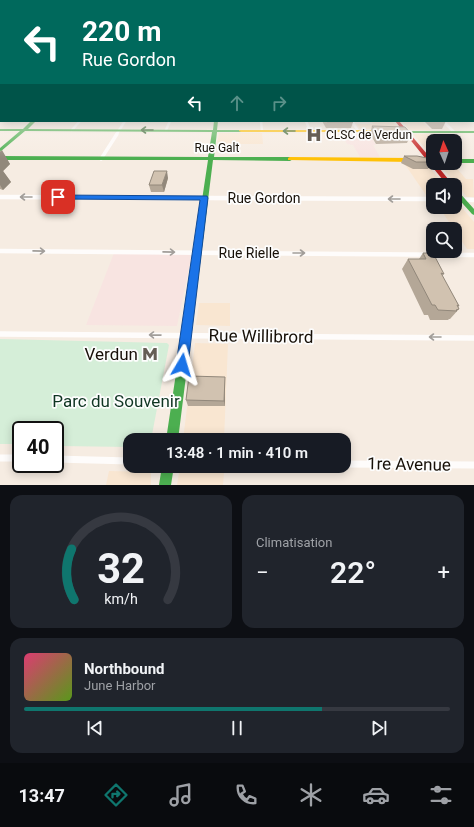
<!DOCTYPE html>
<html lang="fr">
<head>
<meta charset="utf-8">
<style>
  body { margin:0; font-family:Roboto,sans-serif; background:#20242c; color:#f1f3f6; height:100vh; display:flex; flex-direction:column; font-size:15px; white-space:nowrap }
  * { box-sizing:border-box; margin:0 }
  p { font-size:13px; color:#9ea1a6 }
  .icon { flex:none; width:22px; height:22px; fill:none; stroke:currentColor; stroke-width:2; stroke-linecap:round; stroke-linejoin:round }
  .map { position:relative; height:485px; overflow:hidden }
  .details { display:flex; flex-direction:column; gap:10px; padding:10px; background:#0d0f14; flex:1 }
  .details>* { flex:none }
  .guide { position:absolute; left:0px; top:0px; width:474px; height:122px; box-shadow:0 2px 10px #0003; background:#00695c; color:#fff; overflow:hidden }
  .needle { width:26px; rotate:357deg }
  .tools { position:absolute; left:426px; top:134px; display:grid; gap:8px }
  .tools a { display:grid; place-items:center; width:36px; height:36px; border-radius:8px; background:#171b24; box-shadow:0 2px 10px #0003; font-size:20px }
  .speed { position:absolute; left:12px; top:421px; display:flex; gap:8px; font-size:20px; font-weight:700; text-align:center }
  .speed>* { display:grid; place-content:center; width:52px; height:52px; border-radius:50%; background:#171b24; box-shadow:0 2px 10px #0003; line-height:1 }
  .speed .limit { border:2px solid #111; border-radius:6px; background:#fff; color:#111 }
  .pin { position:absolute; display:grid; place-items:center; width:34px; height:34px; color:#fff; margin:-17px; border-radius:8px; box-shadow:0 2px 6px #0006 }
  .me { position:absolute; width:44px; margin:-22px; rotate:7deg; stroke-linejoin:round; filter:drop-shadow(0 0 3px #0008) }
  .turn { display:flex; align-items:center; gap:14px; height:84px; padding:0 16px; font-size:18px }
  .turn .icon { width:52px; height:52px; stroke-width:2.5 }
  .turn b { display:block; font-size:28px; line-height:34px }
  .lanes { display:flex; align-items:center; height:38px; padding:0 16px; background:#0003; justify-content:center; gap:20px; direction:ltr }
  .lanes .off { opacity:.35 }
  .big { font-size:30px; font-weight:600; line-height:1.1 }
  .details .widget { flex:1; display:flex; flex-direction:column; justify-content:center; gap:6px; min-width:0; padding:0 14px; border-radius:12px; background:#20242c }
  .details .dial { align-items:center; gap:0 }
  .dial svg { height:104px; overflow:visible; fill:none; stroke:#363941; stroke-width:7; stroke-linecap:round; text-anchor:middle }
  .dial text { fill:#f1f3f6; stroke:none }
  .song { display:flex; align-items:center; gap:12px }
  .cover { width:48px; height:48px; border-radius:6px; background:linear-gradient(135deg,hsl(340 70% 55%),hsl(90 70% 35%)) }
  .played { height:4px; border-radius:2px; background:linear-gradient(90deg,#0f766e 70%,#363941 70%) }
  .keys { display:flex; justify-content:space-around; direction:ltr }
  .heat { display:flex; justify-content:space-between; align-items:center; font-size:22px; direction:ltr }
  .details .tiles { flex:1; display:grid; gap:10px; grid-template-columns:1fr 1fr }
  .widget:last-child { grid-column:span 2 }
  .trip { position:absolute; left:123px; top:433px; width:228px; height:40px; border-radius:12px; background:#171b24; box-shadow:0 2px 10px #0003; font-weight:600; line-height:40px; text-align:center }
  .menu { display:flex; height:64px; justify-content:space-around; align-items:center; background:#090b0e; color:#9ea1a6 }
  .menu .icon { width:28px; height:28px }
  .menu .selected { color:#0f766e }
  .menu b { font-size:18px; color:#f1f3f6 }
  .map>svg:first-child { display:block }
  .built { fill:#f9e6d1 }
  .education { fill:#f8e4e1 }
  .green { fill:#d5eed8 }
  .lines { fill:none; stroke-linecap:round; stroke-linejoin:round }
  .street-far4 { stroke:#fefcfb; stroke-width:2.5 }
  .street-far3 { stroke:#fefcfb; stroke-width:3.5 }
  .street-far2 { stroke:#fefcfb; stroke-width:4.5 }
  .street-far1 { stroke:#fefcfb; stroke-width:5.5 }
  .street { stroke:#fefcfb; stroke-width:7 }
  .fast { fill:#4caf50; fill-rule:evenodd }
  .slow { fill:#ffc107; fill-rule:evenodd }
  .jam { fill:#c62828; fill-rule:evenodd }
  .wall { fill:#b4a797 }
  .shaded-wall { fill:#92887b }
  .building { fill:#d1c2b0; stroke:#92887b }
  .oneway { stroke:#32602c }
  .oneway2 { stroke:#a29e9a }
  .route { fill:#1a73e8; stroke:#114b97 }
  .labels { text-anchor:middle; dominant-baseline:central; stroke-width:3.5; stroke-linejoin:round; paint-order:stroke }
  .far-poi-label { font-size:12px; fill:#171008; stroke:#fdfdfd; text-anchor:start }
  .far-street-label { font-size:12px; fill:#171008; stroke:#fdfdfd }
  .street-label { font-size:14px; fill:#171008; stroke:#fdfdfd }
  .near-street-label { font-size:17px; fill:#171008; stroke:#fdfdfd }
  .near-poi-label { font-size:17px; fill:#171008; stroke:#fdfdfd; text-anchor:end }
  .near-park-label { font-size:17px; fill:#0f3522; stroke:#fdfdfd }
</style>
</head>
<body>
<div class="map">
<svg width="474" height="485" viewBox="0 0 474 485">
  <rect width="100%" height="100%" fill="#f6ece2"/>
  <path class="built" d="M371,121H392L399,129H360L357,124H373Z
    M402,121H422L431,130H409Z
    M219,133H262L263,144H217Z
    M413,134H429L436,141H433V157Z
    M404,163H426L444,185H433V195H426Z
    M439,164H453L466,179H473L474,197H467Z
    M455,202H457L474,222V249H467L439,207H455Z
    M199,303H230V326L196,325Z
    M195,343L228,344L224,440H183Z
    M109,471L151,472V485H106Z
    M205,472H224L223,485H177L179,473Z"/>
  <path class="education" d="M341,133L369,134L376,145H373L380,157H360L353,145L347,144Z
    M114,253L192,254L177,326L86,325Z"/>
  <path class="green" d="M0,339L167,343L169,345L151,440H130V447L59,446L55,442V430H21V444H0Z"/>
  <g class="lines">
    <path class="street-far4" d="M261,121L262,131
      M306,121L310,131
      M352,121L358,131
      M443,121L454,132
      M72,130L80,121
      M166,130L170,121
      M116,135L125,121"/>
    <path class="street-far3" d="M101,159L117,134"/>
    <path class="street-far2" d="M0,197L433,199
      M455,199L474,200
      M0,251L474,255"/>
    <path class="street-far1" d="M0,334L474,338"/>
    <path class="street" d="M0,458H21
      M55,459L130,461
      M344,464L474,465"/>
    <path class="fast" d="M31,121H36L28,129L213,130L214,121H218L217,130H241L243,131L241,132H217L214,157H290L293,159L290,161L213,160L178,440H166L208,160H0V156L208,157L212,132L25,131L0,152V148L20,131H0V129H23Z
      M398,131H474V133H400L398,132Z
      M455,159H474V163H455Z
      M455,189L457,190L474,209V215L472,214L455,195Z
      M162,466H174L171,485H159Z"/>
    <path class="slow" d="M239,130H380L382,131L380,132H241L239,131Z
      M290,157L411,158L414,160L411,162L288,160V158Z"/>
    <path class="jam" d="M473,101H474V103H473Z
      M395,121H399L433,161V163H435L453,185H447Z"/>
  </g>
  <path class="wall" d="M322,121H352L353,122L351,128H326Z
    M424,121H446L442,129H432Z
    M372,126L411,134L407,143L376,144L370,134Z
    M0,150L10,164L3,171L11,182L3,190L0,189Z
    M404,156L431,162L428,169H413L401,163Z
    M168,178L164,192H151L149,185Z
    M423,253L444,274L442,276L459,306L458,307L459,309L450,319H449L448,320H430L428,315H424L402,269L408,259H419Z
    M225,377V406H188L186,400Z"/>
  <path class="shaded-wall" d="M2,150L10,164L3,171L11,182L3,190L0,185V152Z
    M167,171L168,178L164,192L162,185Z
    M225,377V406L224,401Z"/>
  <path class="building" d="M327,121H352L353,122H327Z
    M372,126L405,127L411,134L379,135Z
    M404,156H417L427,158L431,162H416Z
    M154,171H167L162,185H149Z
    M423,253H433L444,274L441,273L459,306L457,305L459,309L456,310L457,311L438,310L435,305H432L408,259H426Z
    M189,376L225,377L224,401L186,400Z"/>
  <defs><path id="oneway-shaft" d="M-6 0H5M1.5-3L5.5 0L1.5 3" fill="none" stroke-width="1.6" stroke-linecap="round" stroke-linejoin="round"/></defs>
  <g class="oneway">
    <use href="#oneway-shaft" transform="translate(147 130) rotate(180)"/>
    <use href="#oneway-shaft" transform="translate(289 131) rotate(-180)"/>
  </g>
  <g class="oneway2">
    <use href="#oneway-shaft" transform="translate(26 197) rotate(-180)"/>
    <use href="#oneway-shaft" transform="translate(394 199) rotate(-180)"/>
    <use href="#oneway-shaft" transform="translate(39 251) rotate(1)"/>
    <use href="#oneway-shaft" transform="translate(169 252) rotate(1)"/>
    <use href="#oneway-shaft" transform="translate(299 253)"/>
    <use href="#oneway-shaft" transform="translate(155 335) rotate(-179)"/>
    <use href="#oneway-shaft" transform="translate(435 337) rotate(-180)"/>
  </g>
  <linearGradient id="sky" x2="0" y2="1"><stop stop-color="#86bce8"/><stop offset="0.57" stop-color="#fbf6f2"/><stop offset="1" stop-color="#fbf6f2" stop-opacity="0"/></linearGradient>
  <rect width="474" height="158" fill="url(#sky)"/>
  <path class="route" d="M55,195L207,196L208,198L188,365L186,369L182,371L178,369L176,365L200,200L58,199H55Z"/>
  <defs>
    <symbol id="hospital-bare" viewBox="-9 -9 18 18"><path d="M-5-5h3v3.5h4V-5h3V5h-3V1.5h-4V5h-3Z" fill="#655d54" stroke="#fdfdfd" stroke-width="2.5" paint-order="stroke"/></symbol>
    <symbol id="metro-bare" viewBox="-9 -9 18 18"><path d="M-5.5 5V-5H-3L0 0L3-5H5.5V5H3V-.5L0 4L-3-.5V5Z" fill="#655d54" stroke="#fdfdfd" stroke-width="2.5" paint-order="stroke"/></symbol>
  </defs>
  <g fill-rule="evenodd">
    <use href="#hospital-bare" x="303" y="124" width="22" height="22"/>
    <use href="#metro-bare" x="139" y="343" width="22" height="22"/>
  </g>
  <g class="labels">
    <g class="far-poi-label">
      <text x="326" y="135">CLSC de Verdun</text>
    </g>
    <g class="far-street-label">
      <text x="217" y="148">Rue Galt</text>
    </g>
    <g class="street-label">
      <text x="264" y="198">Rue Gordon</text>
      <text x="249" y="253">Rue Rielle</text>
    </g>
    <g class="near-street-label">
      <text transform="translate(261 336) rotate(1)">Rue Willibrord</text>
      <text transform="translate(409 464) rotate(1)">1re Avenue</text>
    </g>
    <g class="near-poi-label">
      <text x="138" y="354">Verdun</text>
    </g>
    <g class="near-park-label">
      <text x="116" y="401">Parc du Souvenir</text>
    </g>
  </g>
</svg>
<div class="tools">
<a><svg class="needle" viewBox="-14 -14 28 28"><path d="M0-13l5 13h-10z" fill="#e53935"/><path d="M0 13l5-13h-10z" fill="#9ea1a6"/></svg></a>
<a><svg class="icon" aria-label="sound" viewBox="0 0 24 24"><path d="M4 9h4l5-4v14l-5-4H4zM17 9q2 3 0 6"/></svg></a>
<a><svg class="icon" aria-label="search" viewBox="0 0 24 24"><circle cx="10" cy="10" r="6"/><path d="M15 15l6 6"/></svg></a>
</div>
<div class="speed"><div class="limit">40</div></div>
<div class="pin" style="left:58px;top:197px;background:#d93025"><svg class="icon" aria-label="arrive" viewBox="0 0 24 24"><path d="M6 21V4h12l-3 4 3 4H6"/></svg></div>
<svg class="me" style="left:182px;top:365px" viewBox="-20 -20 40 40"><path d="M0-17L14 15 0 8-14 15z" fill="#1a73e8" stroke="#fff" stroke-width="4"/></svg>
<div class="trip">13:48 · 1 min · 410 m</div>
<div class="guide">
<div class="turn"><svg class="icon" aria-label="left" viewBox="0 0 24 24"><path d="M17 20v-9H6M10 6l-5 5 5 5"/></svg><div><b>220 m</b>Rue Gordon</div></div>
<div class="lanes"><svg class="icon" aria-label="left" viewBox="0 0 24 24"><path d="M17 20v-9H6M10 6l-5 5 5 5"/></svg><svg class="icon off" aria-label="ahead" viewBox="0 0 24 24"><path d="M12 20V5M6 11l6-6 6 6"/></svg><svg class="icon off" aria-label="right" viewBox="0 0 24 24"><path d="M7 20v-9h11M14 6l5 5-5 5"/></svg></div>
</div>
</div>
<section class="details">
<div class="tiles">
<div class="widget dial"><svg viewBox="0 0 100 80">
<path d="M14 69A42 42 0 1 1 86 69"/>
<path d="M14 69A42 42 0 0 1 12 30" stroke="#0f766e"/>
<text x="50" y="56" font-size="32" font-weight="700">32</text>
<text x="50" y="72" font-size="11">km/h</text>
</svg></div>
<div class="widget"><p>Climatisation</p>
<div class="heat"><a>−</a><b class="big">22°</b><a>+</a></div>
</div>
<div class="widget">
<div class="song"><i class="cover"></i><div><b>Northbound</b><p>June Harbor</p></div></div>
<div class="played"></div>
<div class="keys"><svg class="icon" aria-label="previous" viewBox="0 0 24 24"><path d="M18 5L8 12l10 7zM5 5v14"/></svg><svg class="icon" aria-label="pause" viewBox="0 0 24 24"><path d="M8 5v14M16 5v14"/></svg><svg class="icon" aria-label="next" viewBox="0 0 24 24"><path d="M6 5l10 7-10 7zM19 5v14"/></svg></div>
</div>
</div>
</section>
<nav class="menu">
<b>13:47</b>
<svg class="icon selected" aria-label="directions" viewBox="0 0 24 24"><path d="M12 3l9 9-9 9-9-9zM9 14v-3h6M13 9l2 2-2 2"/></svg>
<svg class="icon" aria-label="music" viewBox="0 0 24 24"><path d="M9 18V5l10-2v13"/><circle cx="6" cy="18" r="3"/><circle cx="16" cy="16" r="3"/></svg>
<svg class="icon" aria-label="phone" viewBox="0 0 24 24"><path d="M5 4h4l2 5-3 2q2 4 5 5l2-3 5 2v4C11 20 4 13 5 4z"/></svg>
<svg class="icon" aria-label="climate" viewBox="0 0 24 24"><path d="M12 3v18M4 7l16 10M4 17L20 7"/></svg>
<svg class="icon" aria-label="car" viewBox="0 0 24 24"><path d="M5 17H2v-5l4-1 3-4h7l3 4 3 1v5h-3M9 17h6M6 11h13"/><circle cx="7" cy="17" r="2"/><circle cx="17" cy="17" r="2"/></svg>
<svg class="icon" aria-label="filters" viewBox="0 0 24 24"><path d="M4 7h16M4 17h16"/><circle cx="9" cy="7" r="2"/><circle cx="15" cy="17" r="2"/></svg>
</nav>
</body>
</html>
